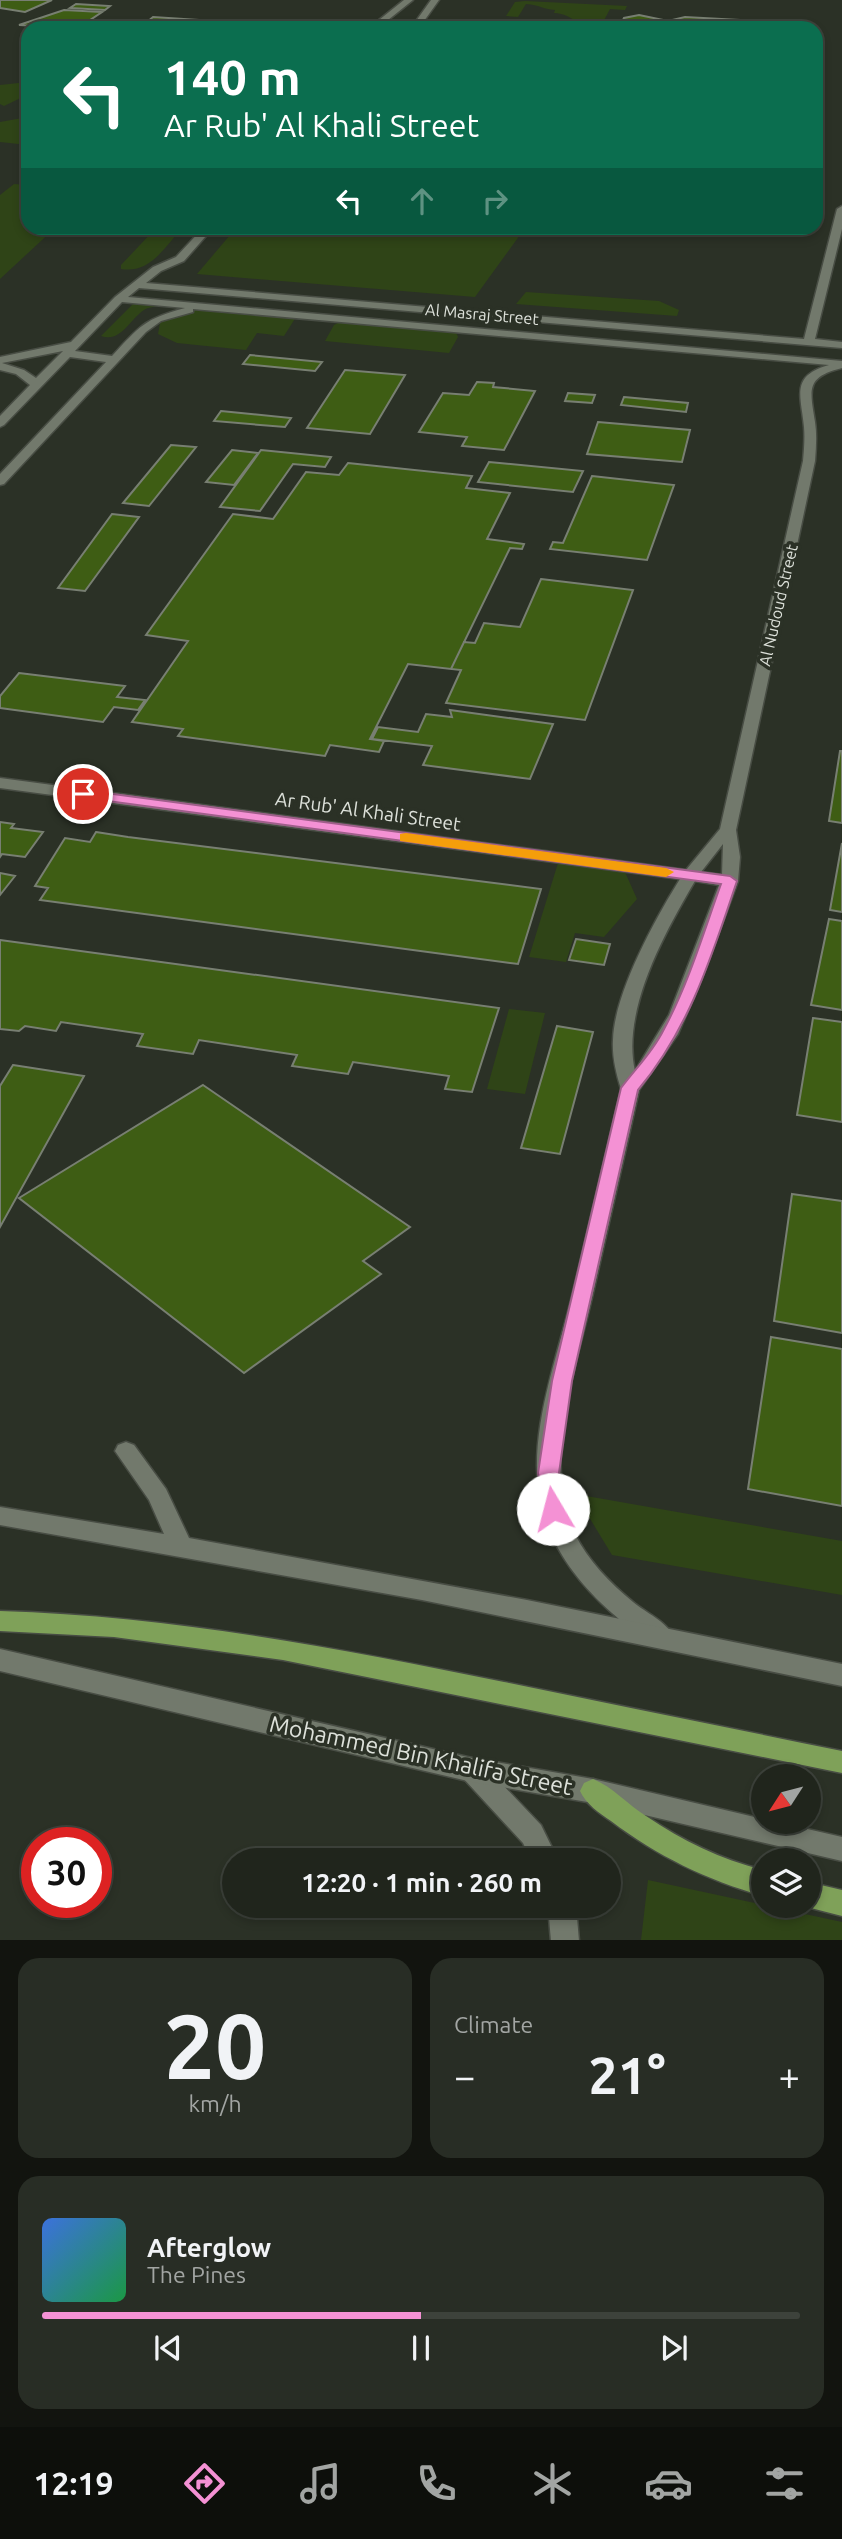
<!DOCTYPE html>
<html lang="en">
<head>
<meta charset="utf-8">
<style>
  body { margin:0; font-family:Ubuntu,sans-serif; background:#282d25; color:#f1f3f6; height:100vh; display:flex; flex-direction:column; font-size:26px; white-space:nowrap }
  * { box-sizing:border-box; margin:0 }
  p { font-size:23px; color:#a2a5a3 }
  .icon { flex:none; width:38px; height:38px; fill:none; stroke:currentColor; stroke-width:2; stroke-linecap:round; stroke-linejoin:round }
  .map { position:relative; height:1940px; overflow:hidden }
  .panel { display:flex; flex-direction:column; gap:18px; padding:18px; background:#12140f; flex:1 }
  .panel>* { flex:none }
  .guide { position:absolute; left:21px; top:21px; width:802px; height:214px; border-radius:21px; box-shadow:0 4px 10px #0003,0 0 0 2px #3d423b; background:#0b6e4f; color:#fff; overflow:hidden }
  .needle { width:46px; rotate:234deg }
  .controls { position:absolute; left:751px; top:1764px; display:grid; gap:14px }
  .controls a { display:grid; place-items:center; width:70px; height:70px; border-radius:50%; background:#20251c; box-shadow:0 4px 10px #0003,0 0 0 2px #3d423b; font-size:35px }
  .speed { position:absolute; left:21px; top:1827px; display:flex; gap:14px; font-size:35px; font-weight:700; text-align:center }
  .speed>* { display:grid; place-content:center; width:91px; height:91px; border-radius:50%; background:#20251c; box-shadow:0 4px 10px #0003,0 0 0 2px #3d423b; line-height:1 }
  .speed .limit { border:10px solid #d22; background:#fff; color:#111 }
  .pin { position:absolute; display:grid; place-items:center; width:60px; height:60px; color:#fff; margin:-30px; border:4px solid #fff; border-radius:50%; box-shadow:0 2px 7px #0007 }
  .me { position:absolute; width:77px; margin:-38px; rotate:352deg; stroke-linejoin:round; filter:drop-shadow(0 0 5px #0008) }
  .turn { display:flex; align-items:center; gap:24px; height:147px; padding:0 28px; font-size:32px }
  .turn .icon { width:91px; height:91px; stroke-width:2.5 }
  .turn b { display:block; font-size:49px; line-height:60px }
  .lanes { display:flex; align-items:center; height:66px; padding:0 28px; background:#0003; justify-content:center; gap:35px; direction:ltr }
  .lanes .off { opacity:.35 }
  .big { font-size:52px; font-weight:600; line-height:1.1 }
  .panel .card { flex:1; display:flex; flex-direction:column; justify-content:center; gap:10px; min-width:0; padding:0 24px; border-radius:21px; background:#282d25 }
  .panel .dial { align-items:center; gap:0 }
  .dial b { font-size:91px; line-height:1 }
  .song { display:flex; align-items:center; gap:21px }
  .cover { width:84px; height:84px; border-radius:10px; background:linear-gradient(135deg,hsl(220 70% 55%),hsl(140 70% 35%)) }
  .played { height:7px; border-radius:4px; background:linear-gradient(90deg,#f491d4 50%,#3d423b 50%) }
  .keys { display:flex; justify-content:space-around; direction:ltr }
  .heat { display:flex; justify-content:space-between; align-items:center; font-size:38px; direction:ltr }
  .panel .tiles { flex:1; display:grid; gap:18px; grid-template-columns:1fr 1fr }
  .card:last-child { grid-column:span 2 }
  .trip { position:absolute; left:222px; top:1848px; width:399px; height:70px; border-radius:35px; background:#20251c; box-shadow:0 4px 10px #0003,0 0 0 2px #3d423b; font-weight:600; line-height:70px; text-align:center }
  .dock { display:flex; height:112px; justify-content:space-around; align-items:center; background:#0d0f0b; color:#a2a5a3 }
  .dock .icon { width:49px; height:49px }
  .dock .current { color:#f491d4 }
  .dock b { font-size:32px; color:#f1f3f6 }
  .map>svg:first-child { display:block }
  .green { fill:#2f4417 }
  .building { fill:#3e5d14; stroke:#787f72; stroke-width:2 }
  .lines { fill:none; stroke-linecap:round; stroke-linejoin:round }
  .street-casing { stroke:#484d44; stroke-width:3 }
  .secondary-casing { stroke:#484d44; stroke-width:3 }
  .primary-casing { stroke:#484d44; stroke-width:3 }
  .street { fill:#72796c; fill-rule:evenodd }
  .secondary { fill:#72796c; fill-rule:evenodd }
  .primary { fill:#7fa159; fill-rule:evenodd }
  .route { fill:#f491d4; stroke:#9f5e8a; stroke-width:2 }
  .slow { fill:#f59e0b }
  .labels { text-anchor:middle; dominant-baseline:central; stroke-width:7; stroke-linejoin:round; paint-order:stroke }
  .far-street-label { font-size:16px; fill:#dde1da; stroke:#2b3126 }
  .street-label { font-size:19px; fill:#dde1da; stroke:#2b3126 }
  .near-street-label { font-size:23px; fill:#dde1da; stroke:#2b3126 }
</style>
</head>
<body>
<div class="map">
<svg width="842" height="1941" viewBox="0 0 842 1941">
  <rect width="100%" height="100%" fill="#2b3126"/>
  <path class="green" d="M525,1L627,6L625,10L610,9L600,28C575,28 575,14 554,13L555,10C542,9 540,5 526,4L518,17L506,16L515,2Z
    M28,82L27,95L4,106L0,104V85Z
    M28,117V145L0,142V122Z
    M14,184L28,185V228H55L0,279V195Z
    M156,228H182C165,247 150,274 121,269V265Z
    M236,228H525L475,297L197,274Z
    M526,292L659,301L679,310L677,316L516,304Z
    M137,300L161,305C155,307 148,307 144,310C130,319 121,343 101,336Z
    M190,308L296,317L284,336L257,333L246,350L177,343L158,334L161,318Z
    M342,321L455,330L458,337L449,353L325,341L334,325Z
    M558,863L625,872L637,899L604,937L575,933L566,962L529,957Z
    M509,1009L545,1013L525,1094L487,1089Z
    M575,1494L842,1541V1595L612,1555Z
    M648,1880L842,1922V1940H641Z"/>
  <path class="building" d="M0,0H52L25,12L0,8Z
    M76,4L110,6L105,10L70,8Z
    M64,10L102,12L78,28L19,25Z
    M639,15L668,21L685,17L740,20L751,25L781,23L794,28H614L632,26L622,22L624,18Z
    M153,17L247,23L242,28H140Z
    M250,355L322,362L315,371L243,364Z
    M345,370L405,375L370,434L307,428Z
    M477,382L494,383L493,387L535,391L504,450L462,446L467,437L419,432L443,393L469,395Z
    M568,393L595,395L592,403L565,401Z
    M624,397L688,403L686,412L621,405Z
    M221,411L291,418L285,427L214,421Z
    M598,422L690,430L682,462L587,454Z
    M171,445L196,447L149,506L123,503Z
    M232,450L258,453L234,485L206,482Z
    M261,450L331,457L325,467L293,464L260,511L220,507Z
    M489,462L583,471L573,492L478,482Z
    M348,463L472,476L466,488L510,493L487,539L524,544L522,549L510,548L451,669L408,664L370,739L384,741L379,752L330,745L325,756L178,736L183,729L132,722L188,641L146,635L233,514L273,519L306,472L339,475Z
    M592,476L674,485L647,560L550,549L553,542L563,543Z
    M112,514L139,517L85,591L58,588Z
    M541,579L633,590L585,720L446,703L461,670L451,669L464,642L475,643L484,623L520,627Z
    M19,673L125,686L117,697L145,700L138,710L114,707L103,722L0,708V696Z
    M450,710L553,724L530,779L423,765L432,746L372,739L378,727L418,732L426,714L452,717Z
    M840,751H842V823L829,821Z
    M0,822L14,824L11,828L43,832L25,857L2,854L0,857Z
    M96,832L128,837L541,889L518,964L40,900L48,888L35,886L65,838L90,842Z
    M842,843V912L830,910Z
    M0,873L15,876L0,895Z
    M829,919L842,921V1010L811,1005Z
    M576,939L610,944L604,965L569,960Z
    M0,940L499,1008L472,1092L445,1089L449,1076L353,1062L348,1074L292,1066L297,1055L199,1040L193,1054L137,1046L143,1034L61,1022L56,1031L25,1026L19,1031L0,1029Z
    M813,1018L842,1022V1122L797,1115Z
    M557,1026L593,1032L560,1154L521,1148Z
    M13,1065L84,1076L0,1227V1086Z
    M203,1085L410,1227L363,1261L381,1274L244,1373L19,1198Z
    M792,1194L842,1201V1333L774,1321Z
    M771,1337L842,1349V1506L748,1489Z"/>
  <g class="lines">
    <defs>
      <path id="street" d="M404,0H413L378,28H369Z
        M431,0H439L419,28H411Z
        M842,206V229L815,339L842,342V348L139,288L128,297L842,361V368C805,377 810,390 815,422C817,435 816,448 815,461L736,830L740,857L738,881L703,975L678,1034L639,1090C624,1158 608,1226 593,1293C577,1365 540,1463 575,1534C588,1561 610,1583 633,1602C646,1613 666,1621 673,1636L670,1643C650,1650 626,1625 612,1613C580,1585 553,1550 542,1509C525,1442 555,1365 571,1300C588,1230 604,1160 621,1089C616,1073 612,1057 613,1040C614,994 655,919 680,879L0,788V778L686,870L720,829L803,461C804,450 805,438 804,427C801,395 790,376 829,365L193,309V312L161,321L146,332L4,484L0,485V474L106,362L70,357L4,425L0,427V416L30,385L16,374L0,370V357L71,342L115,297L153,267L176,257L203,228H213L184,261L161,271L146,283L804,339L837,209ZM122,302L185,308C144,319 140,326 112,356L75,351ZM63,351L36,378L24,370L2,363ZM723,844L722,875L701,872ZM695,881L719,885L669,1015L635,1071C621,1011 665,932 695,881Z
        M472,1758L481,1762L541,1825L558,1860H531L523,1843L463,1778L459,1770L463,1762Z
        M548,1906H576L579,1941H551Z"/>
      <path id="secondary" d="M126,1442L134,1445L166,1489L189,1538L527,1600L842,1664V1686L422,1600L0,1525V1507L164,1534L149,1500L115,1451L118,1445Z
        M0,1649L472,1758L593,1779L763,1819V1822H777L842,1837V1861L593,1803L472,1782L0,1671Z"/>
      <path id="primary" d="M0,1611C171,1616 337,1648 504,1682C616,1705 729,1728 842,1751V1773L283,1660L114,1637L0,1631Z
        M593,1779C613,1787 628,1805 646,1816C683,1841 720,1859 763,1870V1896C707,1880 657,1856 611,1821C599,1813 586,1804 580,1791L584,1783Z
        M808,1882L842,1890V1916L803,1906H808Z"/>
    </defs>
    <use href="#street" class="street-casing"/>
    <use href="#secondary" class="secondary-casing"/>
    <use href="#primary" class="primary-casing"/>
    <use href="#street" class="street"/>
    <use href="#secondary" class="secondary"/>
    <use href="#primary" class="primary"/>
  </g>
  <path class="route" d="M83,790L730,876L737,881C712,955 690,1028 638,1090L572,1381L559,1473L564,1509L561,1515L553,1517L546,1515L538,1473L552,1381L621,1088C635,1069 652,1053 663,1031C688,985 703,934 721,884L78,797L76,794Z"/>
  <path class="slow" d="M406,833L666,868L674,872L666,877L400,841V834Z"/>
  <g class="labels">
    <g class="far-street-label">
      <text transform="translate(482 314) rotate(5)">Al Masraj Street</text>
      <text transform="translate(778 605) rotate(-77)">Al Nudoud Street</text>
    </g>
    <g class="street-label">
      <text transform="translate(368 811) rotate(8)">Ar Rub' Al Khali Street</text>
    </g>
    <g class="near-street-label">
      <text transform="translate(421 1755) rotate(12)">Mohammed Bin Khalifa Street</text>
    </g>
  </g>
</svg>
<div class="controls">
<a><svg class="needle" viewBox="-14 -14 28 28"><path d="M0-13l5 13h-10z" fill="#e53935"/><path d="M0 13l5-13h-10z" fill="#a2a5a3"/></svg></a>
<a><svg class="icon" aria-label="layers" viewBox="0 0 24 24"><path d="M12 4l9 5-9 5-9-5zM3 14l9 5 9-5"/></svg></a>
</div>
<div class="speed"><div class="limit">30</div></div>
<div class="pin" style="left:83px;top:794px;background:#d93025"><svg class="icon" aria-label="arrive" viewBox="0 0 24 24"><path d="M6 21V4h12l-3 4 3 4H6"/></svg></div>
<svg class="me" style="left:553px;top:1509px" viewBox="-20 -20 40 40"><circle r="19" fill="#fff"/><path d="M0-13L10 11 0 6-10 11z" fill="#f491d4"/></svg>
<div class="trip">12:20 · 1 min · 260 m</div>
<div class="guide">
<div class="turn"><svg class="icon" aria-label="left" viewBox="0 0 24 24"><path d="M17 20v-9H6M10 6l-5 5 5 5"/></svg><div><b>140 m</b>Ar Rub' Al Khali Street</div></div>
<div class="lanes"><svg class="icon" aria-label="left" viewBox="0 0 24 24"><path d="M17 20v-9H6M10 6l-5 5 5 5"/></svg><svg class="icon off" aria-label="ahead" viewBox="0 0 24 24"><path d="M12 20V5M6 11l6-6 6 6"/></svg><svg class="icon off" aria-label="right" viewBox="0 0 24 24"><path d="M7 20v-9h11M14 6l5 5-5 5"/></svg></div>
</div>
</div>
<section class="panel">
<div class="tiles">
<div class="card dial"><b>20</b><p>km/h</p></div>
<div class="card"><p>Climate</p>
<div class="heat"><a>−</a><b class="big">21°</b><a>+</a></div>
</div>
<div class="card">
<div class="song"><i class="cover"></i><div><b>Afterglow</b><p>The Pines</p></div></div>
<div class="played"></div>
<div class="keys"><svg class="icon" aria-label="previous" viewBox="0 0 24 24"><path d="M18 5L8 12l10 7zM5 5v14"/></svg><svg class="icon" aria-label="pause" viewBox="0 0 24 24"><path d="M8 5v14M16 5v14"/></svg><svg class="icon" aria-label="next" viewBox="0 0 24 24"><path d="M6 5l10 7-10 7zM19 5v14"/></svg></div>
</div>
</div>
</section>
<nav class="dock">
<b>12:19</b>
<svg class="icon current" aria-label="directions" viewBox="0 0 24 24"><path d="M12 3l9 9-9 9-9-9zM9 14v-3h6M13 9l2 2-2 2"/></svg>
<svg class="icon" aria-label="music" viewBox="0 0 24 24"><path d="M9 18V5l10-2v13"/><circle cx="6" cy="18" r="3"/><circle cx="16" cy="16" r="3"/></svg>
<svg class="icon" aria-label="phone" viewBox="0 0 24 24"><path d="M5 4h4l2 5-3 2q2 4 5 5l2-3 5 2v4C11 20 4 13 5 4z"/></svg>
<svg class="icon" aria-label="climate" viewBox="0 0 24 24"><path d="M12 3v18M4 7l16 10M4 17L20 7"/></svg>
<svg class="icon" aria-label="car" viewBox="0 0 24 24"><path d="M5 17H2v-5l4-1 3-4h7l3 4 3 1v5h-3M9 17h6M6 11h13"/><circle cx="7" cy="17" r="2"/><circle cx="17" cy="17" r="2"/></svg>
<svg class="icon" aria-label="filters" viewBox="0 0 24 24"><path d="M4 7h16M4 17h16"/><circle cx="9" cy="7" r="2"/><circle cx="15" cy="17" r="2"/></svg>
</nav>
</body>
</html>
